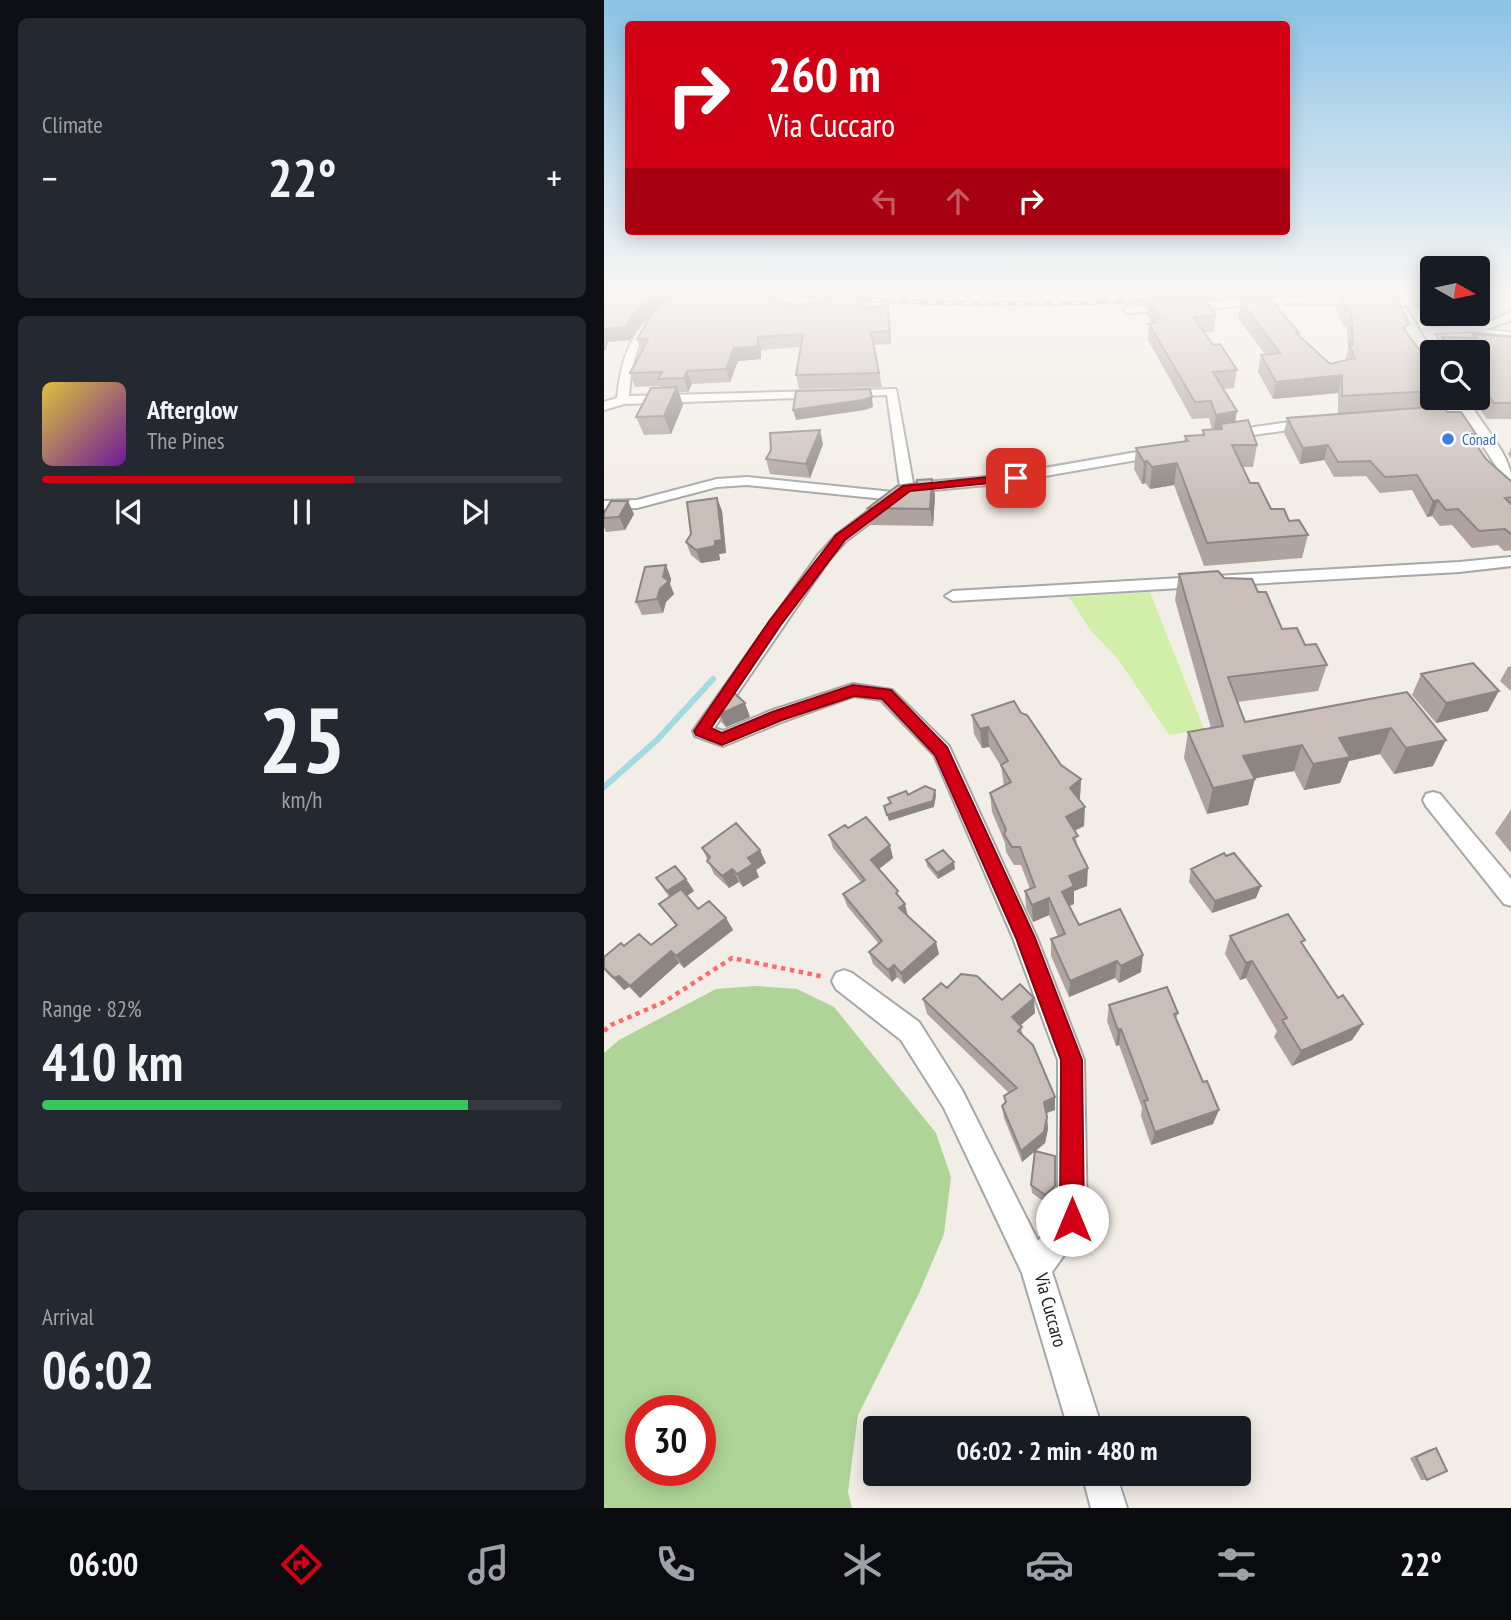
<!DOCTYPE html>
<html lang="en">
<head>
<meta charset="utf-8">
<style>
  body { margin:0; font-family:"PT Sans Narrow",sans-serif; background:#242831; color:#f1f3f6; height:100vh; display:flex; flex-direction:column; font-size:26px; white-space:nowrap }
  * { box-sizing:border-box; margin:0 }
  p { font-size:23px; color:#9ea1a6 }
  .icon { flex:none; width:38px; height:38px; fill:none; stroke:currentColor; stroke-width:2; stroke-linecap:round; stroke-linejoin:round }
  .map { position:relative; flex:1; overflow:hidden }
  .details { display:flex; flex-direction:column; gap:18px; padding:18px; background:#0d0f14; width:604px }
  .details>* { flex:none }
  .banner { position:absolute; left:21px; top:21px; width:665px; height:214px; border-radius:7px; box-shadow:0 4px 18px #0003; background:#d10014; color:#fff; overflow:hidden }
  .needle { width:46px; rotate:99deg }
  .controls { position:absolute; left:816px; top:256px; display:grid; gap:14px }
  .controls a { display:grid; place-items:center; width:70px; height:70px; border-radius:7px; background:#171b24; box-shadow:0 4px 18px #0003; font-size:35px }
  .speed { position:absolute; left:21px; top:1395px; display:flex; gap:14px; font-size:35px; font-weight:700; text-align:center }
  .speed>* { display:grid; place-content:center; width:91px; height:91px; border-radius:50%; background:#171b24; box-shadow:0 4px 18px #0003; line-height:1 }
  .speed .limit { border:10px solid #d22; background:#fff; color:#111 }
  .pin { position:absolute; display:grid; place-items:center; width:60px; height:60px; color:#fff; margin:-30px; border-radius:14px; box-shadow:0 4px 10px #0006 }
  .me { position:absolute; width:77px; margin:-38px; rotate:0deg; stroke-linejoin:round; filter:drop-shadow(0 0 5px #0008) }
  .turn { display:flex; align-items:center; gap:24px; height:147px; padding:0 28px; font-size:32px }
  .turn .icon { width:91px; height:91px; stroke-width:2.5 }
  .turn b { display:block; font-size:49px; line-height:60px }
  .lanes { display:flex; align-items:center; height:66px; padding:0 28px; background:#0003; justify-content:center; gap:35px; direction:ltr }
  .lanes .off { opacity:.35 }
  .big { font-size:52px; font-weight:700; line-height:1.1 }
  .details .tile { flex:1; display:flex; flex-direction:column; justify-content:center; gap:10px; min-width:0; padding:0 24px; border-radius:10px; background:#242831 }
  .details .dial { align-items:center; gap:0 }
  .dial b { font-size:91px; line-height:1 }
  .song { display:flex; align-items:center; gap:21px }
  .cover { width:84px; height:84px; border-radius:10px; background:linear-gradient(135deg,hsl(50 70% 55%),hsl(280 70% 35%)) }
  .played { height:7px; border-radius:4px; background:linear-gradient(90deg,#d10014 60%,#363941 60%) }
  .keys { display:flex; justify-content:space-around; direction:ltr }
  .heat { display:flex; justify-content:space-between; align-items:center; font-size:38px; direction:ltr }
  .charge { height:10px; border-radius:5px; background:linear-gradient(90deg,#34c759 82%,#363941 0) }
  .trip { position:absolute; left:259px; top:1416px; width:388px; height:70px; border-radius:7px; background:#171b24; box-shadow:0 4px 18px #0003; font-weight:700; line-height:70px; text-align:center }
  .tabs { display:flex; height:112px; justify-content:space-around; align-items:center; background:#090b0e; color:#9ea1a6 }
  .tabs .icon { width:49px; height:49px }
  .tabs .selected { color:#d10014 }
  .tabs b { font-size:32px; color:#f1f3f6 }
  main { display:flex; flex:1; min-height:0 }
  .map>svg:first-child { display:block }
  .grass { fill:#d2efa9 }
  .forest { fill:#afd498; fill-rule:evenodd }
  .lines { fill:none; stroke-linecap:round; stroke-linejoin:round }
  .stream { stroke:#a3dae3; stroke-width:6 }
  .service-casing { stroke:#a7a7a7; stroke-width:3 }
  .minor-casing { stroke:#a7a7a7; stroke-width:4 }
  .path { stroke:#ff6b6a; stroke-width:4.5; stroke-dasharray:4.5 4.5; stroke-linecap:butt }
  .service { fill:#fff; fill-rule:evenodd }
  .minor { fill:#fff; fill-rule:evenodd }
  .rail-casing { stroke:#6e6e6e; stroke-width:4.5 }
  .rail { stroke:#fff; stroke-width:2.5; stroke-dasharray:9; stroke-linecap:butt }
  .wall { fill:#aea39f }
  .shaded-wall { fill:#8d8582 }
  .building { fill:#cabeb9; stroke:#8d8582; stroke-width:2 }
  .route { fill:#d10014; stroke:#88000d; stroke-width:2 }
  .shop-dot { fill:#3f7fe0; stroke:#fff; stroke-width:2.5 }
  .labels { text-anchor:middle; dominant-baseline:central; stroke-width:5; stroke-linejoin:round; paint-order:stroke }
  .far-shop-label { font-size:16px; fill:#366cbe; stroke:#fff; text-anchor:start }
  .street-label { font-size:19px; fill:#202020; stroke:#fff }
</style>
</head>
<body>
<main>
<section class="details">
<div class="tile"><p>Climate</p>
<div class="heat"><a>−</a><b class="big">22°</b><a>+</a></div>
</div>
<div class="tile">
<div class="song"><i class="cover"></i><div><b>Afterglow</b><p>The Pines</p></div></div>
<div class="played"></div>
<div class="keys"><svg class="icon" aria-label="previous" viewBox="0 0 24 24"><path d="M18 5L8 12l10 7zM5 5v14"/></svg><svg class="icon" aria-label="pause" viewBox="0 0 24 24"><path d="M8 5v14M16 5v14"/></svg><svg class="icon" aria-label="next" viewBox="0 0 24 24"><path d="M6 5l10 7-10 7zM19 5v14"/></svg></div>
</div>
<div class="tile dial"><b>25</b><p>km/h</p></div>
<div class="tile"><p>Range · 82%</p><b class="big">410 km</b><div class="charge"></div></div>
<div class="tile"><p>Arrival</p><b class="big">06:02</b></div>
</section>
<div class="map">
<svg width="908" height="1508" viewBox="0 0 908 1508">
  <rect width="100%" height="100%" fill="#f2ede6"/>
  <path class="grass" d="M546,592L600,729L565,735L514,659L487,631L465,597Z"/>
  <path class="forest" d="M152,986L193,989L230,1007L332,1133L347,1177L340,1234L316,1291L254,1415L244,1492L248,1508H0V1053L15,1040L112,989ZM37,1410H96V1470H37Z"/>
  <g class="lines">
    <path class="stream" d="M0,787L53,740L109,679"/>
    <defs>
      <path id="service" d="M812,313L860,314L859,331L856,333L853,331L855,317L810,316V314Z
        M864,328L908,332V335L862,331V329Z"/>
      <path id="minor" d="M70,293L84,295C75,304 63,310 53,320C32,341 27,367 25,396L292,389L309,483L394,476L556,448L562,452L556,456L394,484L307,492L242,541L224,561L110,728L119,731L166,711L249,684L288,690L345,746L433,938L480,1060L483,1220L478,1230L448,1272L498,1428H464L418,1273L340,1108L297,1040L232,989L228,981L232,973L240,970L248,973L315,1022L358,1090L434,1241L454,1215V1060L409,938L330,755L277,700L250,696L180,721L119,746L91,736L89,731L214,555L232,535L280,499L143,485L113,487L33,508L0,509V501L33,500L113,479L143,477L289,492L296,487L283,395L20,404L0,410V402L13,398C18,349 31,324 72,296Z
        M798,293H806L827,327L876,325L908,312V320L877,331L830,333L841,352H830L804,306L688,303L524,313L519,310L524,307L688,297L801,300Z
        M851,397H863C876,425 908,453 908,484L903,483L860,417L831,418L825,414L831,410H856Z
        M707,419L713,423L711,426L623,439L617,435L623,431Z
        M908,557V566L855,572L349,601L341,596L349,591L855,562Z
        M829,792L836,794L908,880V906L900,904L822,806L819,800L822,794Z
        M478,1474H512L523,1508H487Z"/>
    </defs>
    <use href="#service" class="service-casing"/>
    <use href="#minor" class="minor-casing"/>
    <path class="path" d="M0,1031L7,1025L60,1002L128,958L221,977"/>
    <use href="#service" class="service"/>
    <use href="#minor" class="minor"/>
    <defs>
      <path id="rail" d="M179,293C346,310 511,304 678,293"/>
    </defs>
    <use href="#rail" class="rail-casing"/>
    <use href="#rail" class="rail"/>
  </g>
  <path class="wall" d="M0,293L63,299L262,309L286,318L287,344L270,345L278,387L195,389L192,375L197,347L157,350V359L134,361L126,382L88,384L84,392H75L79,405L67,434L40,435L32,417L57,387V386L31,387L26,373L37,352L33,339L48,314L35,326L26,340L4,342L2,350Z
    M436,293H479L436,294Z
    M735,293H828L827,308L810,307L812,301L807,297H792L803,332L828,367V397H830L827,406L843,412L872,434L870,441L882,459L908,482V550L900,551L894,545L868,548L848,525L836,526L828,516L823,517L808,490L776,493L762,476L730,477L720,460L696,464L680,433L683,418L734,414V393L669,399L654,372L657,355L661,354L634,318L637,302L694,335L726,364L741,361L744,349L743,327H739L732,307Z
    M873,293H882L880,300L873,299Z
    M544,299L612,315L610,332H600L609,345L633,370L630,388L619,389L631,422L653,445L649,467H638L646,483L667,509L685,521L704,535L698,558L600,566L570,485L546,489L541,483L538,484L530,469L532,448L580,441L581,436L598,435L599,430H608L605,418L588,419L544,340L545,324L548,323L543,315Z
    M869,334L908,337V419H883L867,397H873V352H833L838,337H868Z
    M219,444L206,478L166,474L162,459Z
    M908,446V460L904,454Z
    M328,479L331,496L329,526L267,525L264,508L313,483Z
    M113,498L118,511L122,553L115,554L116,560L97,563L87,555L82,542Z
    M0,513L30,514L21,530L2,532L0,527Z
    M62,565L67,579L66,584L70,594L62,602L59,613L38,615L32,602Z
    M575,574L620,578L654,592L678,629L701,645L723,665L714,691L633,702L641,722L803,692L829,766L790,774L776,754L745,761L736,783L700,790L690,771L650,778L644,805L603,814L580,758L584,732L607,728L571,600Z
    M908,666V692L896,681L904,667Z
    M817,674L884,711L832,723L808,695Z
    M111,709L146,717L122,727L117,722Z
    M417,713L457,765L477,779L476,798L474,799L480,826L470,831L483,886L470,891V904L465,906L475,925L537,972L515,983L511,978L465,997L447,956V939L454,937L445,915L429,922L422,908L421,891L426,889L417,865H410L402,852L401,843L388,812L386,793L400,786L397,766L385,747L378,748L370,734L368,715Z
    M908,808V854L891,833Z
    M244,828L289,858L275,869L296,897L304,916L335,954L300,984L293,977L288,982L269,964L265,952L275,944L243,906L239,894L257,882L229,848L225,835Z
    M98,848L162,863L152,870L155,877L139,887L135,882L125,888L110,874Z
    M322,860L351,869L334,879L323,866Z
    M587,869L652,898L608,913L585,882Z
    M52,878L82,879L90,891L83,896L94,909L122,918L129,930L80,968L75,963L36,998L25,987L20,990L0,970V957L20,946L47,945L72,926L55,904L65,897Z
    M626,936L699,945L734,998L759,1024L748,1040L688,1066L670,1037L673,1031L642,978L636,980L621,954Z
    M343,988L398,1000L431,1013L416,1025L419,1035L451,1110L442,1113L444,1129L441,1143L432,1151L451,1156V1194L442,1203L428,1193L427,1185L430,1152L418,1162L400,1118L398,1106L401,1103L400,1096L405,1093L323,1014L319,999Z
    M505,1005L574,1013L572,1019L609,1124L547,1145L537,1116L538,1108L515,1045L512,1046L503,1021Z
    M832,1448L823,1480H817L806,1458L826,1449Z"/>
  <path class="shaded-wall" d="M53,293H61L63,300L35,326L26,340L4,342L2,350L0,351V329Z
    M284,305L286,318L287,344L285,331Z
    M154,337L157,350V359L134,361L126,382L122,369L130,348Z
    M83,371L88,384L84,392L80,378Z
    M738,375L734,393L669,399L672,382Z
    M73,387L79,405L67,434L60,416Z
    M268,397L269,407L261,410L192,420L189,410Z
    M633,411L630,429H618L617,424L615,432L609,433L612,415Z
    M216,430L219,444L206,478L202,464Z
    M724,445L720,460L696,464L699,448Z
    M543,461L541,483L538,484L540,462Z
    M573,463L570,485L546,489L548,467Z
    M328,479L331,496L329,526L326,509Z
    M113,498L118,511L122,553L115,554L116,560L97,563L92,550L111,541Z
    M834,500L828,516L823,517L829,501Z
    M24,501L30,514L21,530L15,517Z
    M62,565L67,579L66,584L70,594L62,602L59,613L53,599Z
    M895,691L884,711L832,723L842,703Z
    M141,703L146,717L122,727L116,714Z
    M384,727L385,747L378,748L376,729Z
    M787,728L776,754L745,761L736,783L700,790L709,764L735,738Z
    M842,740L829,766L790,774L802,748Z
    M698,745L690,771L632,782L639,756Z
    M477,779L476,798L465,807L466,788Z
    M651,779L644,805L603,814L609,788Z
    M331,790L332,796L330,807L285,821L283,815Z
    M481,807L480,826L462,835V817Z
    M286,845L289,858L271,872L267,860Z
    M156,850L162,863L152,870L155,877L139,887L133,874L144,858Z
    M350,862L351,869L334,879L333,873Z
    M484,868L483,886L470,891V904L458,909V892L465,876Z
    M128,869L135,882L125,888L118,876Z
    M82,879L90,891L71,904L63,891Z
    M657,886L652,898L608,913L611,901Z
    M445,898V915L429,922L428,905Z
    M301,904L304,916L295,908Z
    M122,918L129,930L80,968L72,956Z
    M332,942L335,954L300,984L297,973Z
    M67,951L75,963L36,998L26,986Z
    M539,955L537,972L515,983L517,966Z
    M513,961L511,978L465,997L466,981Z
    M648,961L642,978L636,980L642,963Z
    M290,965L293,977L288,982L284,970Z
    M15,976L25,987L20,990L10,978Z
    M430,998L431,1013L410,1031L408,1017Z
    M759,1024L748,1040L688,1066L697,1051Z
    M517,1029L515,1045L512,1046L514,1030Z
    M451,1097V1110L440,1114V1102Z
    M615,1110L609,1124L547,1145L551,1132Z
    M443,1117L444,1129L441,1143L418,1162L417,1151Z
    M451,1186V1194L442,1203L441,1195Z"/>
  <path class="building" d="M8,293H53L30,313L21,327L0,329V294Z
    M71,293H158L190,306L227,300L228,293H252L262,309L284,305L285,331L267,332L275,373L192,375L199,334L154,337V346L130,348L122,369L83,371L80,378L54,379L58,372L26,373L44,339H33L51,309Z
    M736,293H790L805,324L799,328L828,367V378H825L828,382V391L738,396V375L672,382L657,355L676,353L637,302L667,300L695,333H692L726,364L751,358L745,344H749L747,311H743Z
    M816,293H828V296L814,295Z
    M598,296L612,315L590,317L609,345L616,344L633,370L609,372L633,411L612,415L607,401L591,402L545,324L552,323L549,319H556L544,299Z
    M869,334L908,337V403H890L873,382V352H850L838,337L872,338Z
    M73,387L60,416L32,417L47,388Z
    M266,389L268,397L259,400L189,410L192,391Z
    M839,406L843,412H857L872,434H865L882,459L908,482V497L901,498L908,505V535L901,529L875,531L854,509L842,510L834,500L829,501L813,475L781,477L766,461L734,462L724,445L699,448L683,418Z
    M644,420L653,445H628L646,483H654L667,509H680L685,521L695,520L704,535L603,543L573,463L548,467L543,461L540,462L532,448L584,441L581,436L600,435L599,430L618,429L617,424Z
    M216,430L202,464L162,459L167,450L166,433Z
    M328,479L326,509L264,508L293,486L313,483V480Z
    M113,498L118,540L111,541V546L92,550L82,542L87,534L83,502Z
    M7,501H24L15,517L0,518V513Z
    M62,565L59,577L65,581L56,589L53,599L32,602L41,567Z
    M614,571L620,578L648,579L654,592H662L678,629L693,628L701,645L712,644L723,665L624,677L641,722L803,692L842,740L802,748L787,728L735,738L746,757L709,764L698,745L639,756L651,779L609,788L584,732L619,726L575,574Z
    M869,663L895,691L842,703L817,674Z
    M127,690L141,703L116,714L111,709Z
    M410,701L417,713L423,715L457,765L477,779L466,788L481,807L462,817L474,836L469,838L484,868L465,876L470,886L458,892L475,925L516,909L539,955L517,966L513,961L466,981L447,939L461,934L445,898L428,905L421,891L431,887L416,847H408L400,834L402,830L386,793L407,782L397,765L404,761L384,727L376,729L368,715Z
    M321,786L331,790L329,801L283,815L280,806L287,803L284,798L302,791L304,795Z
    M262,817L286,845L267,860L294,891L292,893L301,904L295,908L332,942L297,973L290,965L284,970L265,952L278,941L239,894L261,880L225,835L241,825L244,828Z
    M132,823L156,850L144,858L149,864L133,874L128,869L118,876L103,861L106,857L98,848Z
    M339,850L350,862L333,873L322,860Z
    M620,853L622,856L630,853L657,886L611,901L587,869Z
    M71,866L82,879L63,891L52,878Z
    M77,889L94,909L105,901L122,918L72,956L67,951L26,986L15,976L10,978L0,968V957L17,943L20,946L35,934L47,945L73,925L55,904Z
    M684,914L701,940L697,942L734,998L739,995L759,1024L697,1051L678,1020L683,1018L648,961L642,963L626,936Z
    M357,974L373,976L398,1000L416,984L430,998L408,1017L418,1027L414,1031L429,1045L451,1097L440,1102L443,1117L440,1132L417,1151L398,1106L402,1102L400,1096L413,1088L319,999L337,983L343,988Z
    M563,987L574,1013L570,1014L599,1082L603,1081L615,1110L551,1132L540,1101L544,1100L517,1029L514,1030L505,1005Z
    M431,1151L451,1156V1186L441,1195L427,1185Z
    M832,1448L843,1471L823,1480L812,1457Z"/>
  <linearGradient id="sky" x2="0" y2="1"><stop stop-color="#8cc3e6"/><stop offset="0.58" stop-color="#f9f7f4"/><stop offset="1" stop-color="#f9f7f4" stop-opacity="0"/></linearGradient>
  <rect width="908" height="504" fill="url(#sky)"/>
  <path class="route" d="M412,474L418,478L416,480L306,491L241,540L176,626L107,728L118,733L168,712L249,685L287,690L343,747L431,938L478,1060L480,1220L476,1228L468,1232L459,1228L456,1220L457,1060L412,938L331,755L278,699L250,696L178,720L118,745L92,735L90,731L166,620L232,535L299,486Z"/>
  <circle class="shop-dot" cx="844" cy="439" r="7"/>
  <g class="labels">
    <g class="far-shop-label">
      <text x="858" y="439">Conad</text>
    </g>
    <g class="street-label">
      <text transform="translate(447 1310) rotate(75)">Via Cuccaro</text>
    </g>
  </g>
</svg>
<div class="controls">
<a><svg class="needle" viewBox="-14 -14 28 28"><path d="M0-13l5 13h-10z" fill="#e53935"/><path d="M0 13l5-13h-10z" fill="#9ea1a6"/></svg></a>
<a><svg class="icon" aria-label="search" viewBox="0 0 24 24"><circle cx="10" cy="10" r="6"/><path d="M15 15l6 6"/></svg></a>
</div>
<div class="speed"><div class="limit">30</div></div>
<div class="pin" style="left:412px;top:478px;background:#d93025"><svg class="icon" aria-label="arrive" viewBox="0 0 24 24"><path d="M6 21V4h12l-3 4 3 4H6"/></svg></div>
<svg class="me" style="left:468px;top:1220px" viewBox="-20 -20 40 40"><circle r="19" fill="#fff"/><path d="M0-13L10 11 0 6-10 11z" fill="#d10014"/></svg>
<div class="trip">06:02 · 2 min · 480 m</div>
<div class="banner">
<div class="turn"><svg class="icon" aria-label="right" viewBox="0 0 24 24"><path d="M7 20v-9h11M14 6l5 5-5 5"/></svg><div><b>260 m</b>Via Cuccaro</div></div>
<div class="lanes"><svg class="icon off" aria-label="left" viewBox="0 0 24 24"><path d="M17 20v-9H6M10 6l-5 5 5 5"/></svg><svg class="icon off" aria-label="ahead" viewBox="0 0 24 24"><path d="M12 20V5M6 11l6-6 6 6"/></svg><svg class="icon" aria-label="right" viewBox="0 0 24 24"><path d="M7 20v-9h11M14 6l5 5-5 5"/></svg></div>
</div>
</div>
</main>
<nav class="tabs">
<b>06:00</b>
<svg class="icon selected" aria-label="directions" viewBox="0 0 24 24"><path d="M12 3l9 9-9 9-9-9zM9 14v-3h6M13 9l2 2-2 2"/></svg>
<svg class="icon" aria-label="music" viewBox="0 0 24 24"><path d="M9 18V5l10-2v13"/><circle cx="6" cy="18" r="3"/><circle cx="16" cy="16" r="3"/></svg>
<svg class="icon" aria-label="phone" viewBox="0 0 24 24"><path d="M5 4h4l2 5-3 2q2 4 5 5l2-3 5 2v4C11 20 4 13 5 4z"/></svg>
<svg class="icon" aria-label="climate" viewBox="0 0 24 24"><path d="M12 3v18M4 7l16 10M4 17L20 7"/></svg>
<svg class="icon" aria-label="car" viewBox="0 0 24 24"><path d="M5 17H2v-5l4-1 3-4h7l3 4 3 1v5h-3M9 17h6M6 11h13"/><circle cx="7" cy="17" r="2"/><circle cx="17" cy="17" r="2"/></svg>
<svg class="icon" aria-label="filters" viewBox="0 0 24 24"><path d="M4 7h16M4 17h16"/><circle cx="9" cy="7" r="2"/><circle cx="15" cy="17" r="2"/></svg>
<b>22°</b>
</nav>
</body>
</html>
